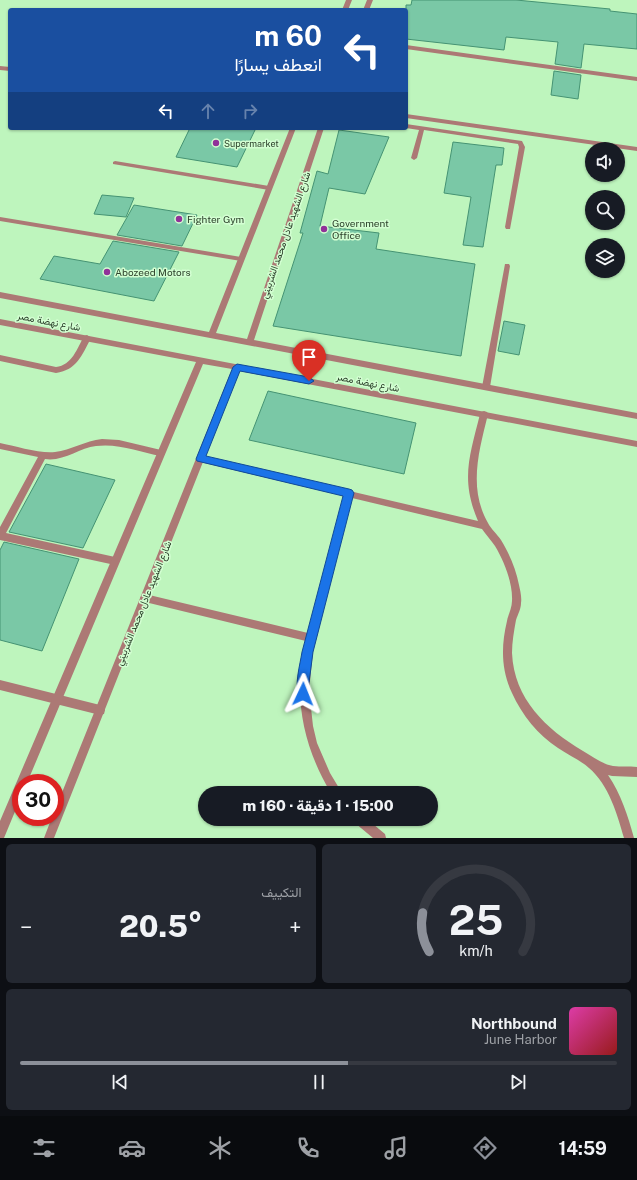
<!DOCTYPE html>
<html lang="ar">
<head>
<meta charset="utf-8">
<style>
  body { margin:0; font-family:"Public Sans",Vazirmatn,sans-serif; background:#242831; color:#f1f3f6; direction:rtl; height:100vh; display:flex; flex-direction:column; font-size:15px; white-space:nowrap }
  * { box-sizing:border-box; margin:0 }
  p { font-size:13px; color:#9ea1a6 }
  .icon { flex:none; width:22px; height:22px; fill:none; stroke:currentColor; stroke-width:2; stroke-linecap:round; stroke-linejoin:round }
  .map { position:relative; height:838px; overflow:hidden; direction:ltr }
  .side { display:flex; flex-direction:column; gap:6px; padding:6px; background:#0d0f14; flex:1 }
  .side>* { flex:none }
  .guide { position:absolute; left:8px; top:8px; width:400px; height:122px; border-radius:4px; box-shadow:0 1px 3px #0004; direction:rtl; background:#1a4fa0; color:#fff; overflow:hidden }
  .tools { position:absolute; left:585px; top:142px; display:grid; gap:8px }
  .tools a { display:grid; place-items:center; width:40px; height:40px; border-radius:50%; background:#171b24; box-shadow:0 1px 3px #0004; font-size:20px }
  .speed { position:absolute; left:12px; top:774px; display:flex; gap:8px; font-size:20px; font-weight:700; text-align:center }
  .speed>* { display:grid; place-content:center; width:52px; height:52px; border-radius:50%; background:#171b24; box-shadow:0 1px 3px #0004; line-height:1 }
  .speed .limit { border:6px solid #d22; background:#fff; color:#111 }
  .pin { position:absolute; display:grid; place-items:center; width:34px; height:34px; color:#fff; margin:-41px -17px; border-radius:50% 50% 50% 0; rotate:-45deg; box-shadow:0 0 4px #0007 }
  .pin .icon { rotate:45deg }
  .me { position:absolute; width:44px; margin:-22px; rotate:2deg; stroke-linejoin:round; filter:drop-shadow(0 0 3px #0008) }
  .turn { display:flex; align-items:center; gap:14px; height:84px; padding:0 20px; font-size:18px }
  .turn .icon { width:52px; height:52px; stroke-width:2.5 }
  .turn b { display:block; font-size:28px; line-height:34px }
  .lanes { display:flex; align-items:center; height:38px; padding:0 20px; background:#0003; justify-content:center; gap:20px; direction:ltr }
  .lanes .off { opacity:.35 }
  .big { font-size:30px; font-weight:800; line-height:1.1 }
  .side .tile { flex:1; display:flex; flex-direction:column; justify-content:center; gap:6px; min-width:0; padding:0 14px; border-radius:6px; background:#242831 }
  .side .dial { align-items:center; gap:0 }
  .dial svg { height:104px; overflow:visible; fill:none; stroke:#363941; stroke-width:7; stroke-linecap:round; text-anchor:middle }
  .dial text { fill:#f1f3f6; stroke:none }
  .song { display:flex; align-items:center; gap:12px }
  .cover { width:48px; height:48px; border-radius:6px; background:linear-gradient(135deg,hsl(320 70% 55%),hsl(0 70% 35%)) }
  .played { height:4px; border-radius:2px; background:linear-gradient(90deg,#8c9099 55%,#363941 55%) }
  .keys { display:flex; justify-content:space-around; direction:ltr }
  .heat { display:flex; justify-content:space-between; align-items:center; font-size:22px; direction:ltr }
  .side .tiles { flex:1; display:grid; gap:6px; grid-template-columns:1fr 1fr }
  .tile:last-child { grid-column:span 2 }
  .trip { position:absolute; left:198px; top:786px; width:240px; height:40px; border-radius:20px; background:#171b24; box-shadow:0 1px 3px #0004; font-weight:800; line-height:40px; text-align:center; direction:rtl }
  .tab-bar { display:flex; height:64px; justify-content:space-around; align-items:center; background:#090b0e; color:#9ea1a6 }
  .tab-bar .icon { width:28px; height:28px }
  .tab-bar .selected { color:#8c9099 }
  .tab-bar b { font-size:18px; color:#f1f3f6 }
  .map>svg:first-child { display:block }
  .building { fill:#7ac8a6; stroke:#459373 }
  .lines { fill:none; stroke-linecap:round; stroke-linejoin:round }
  .service { fill:#ac7975; fill-rule:evenodd }
  .minor { fill:#ac7975; fill-rule:evenodd }
  .tertiary { fill:#ac7975; fill-rule:evenodd }
  .route { fill:#1a73e8; stroke:#114b97 }
  .poi-dot { fill:#913199; stroke:#d3ffd2; stroke-width:1.5 }
  .labels { text-anchor:middle; dominant-baseline:central; stroke-width:3; stroke-linejoin:round; paint-order:stroke }
  .far-poi-label { font-size:9px; fill:#2c412b; stroke:#d3ffd2; text-anchor:start }
  .poi-label { font-size:10px; fill:#2c412b; stroke:#d3ffd2; text-anchor:start }
  .street-label { font-size:10px; fill:#2c412b; stroke:#d3ffd2 }
</style>
</head>
<body>
<div class="map">
<svg width="637" height="838" viewBox="0 0 637 838">
  <rect width="100%" height="100%" fill="#bef5bd"/>
  <path class="building" d="M412,0H516L610,9V11L637,14V49L584,44L581,68L555,64L558,42L506,37L504,50L406,39V5H411Z
    M554,71L581,75L578,99L551,95Z
    M190,128H256L237,167L176,157Z
    M339,130L389,137L365,194L329,188L320,226L379,233L376,249L475,264L461,356L273,326L303,233H300L317,171L328,174Z
    M453,142L504,148L502,165H496L483,247L463,245L471,197L444,193Z
    M102,195L134,198L126,217L94,214Z
    M134,205L197,215L182,246L117,235Z
    M113,241L179,252L154,301L40,279L54,256L100,264Z
    M504,321L525,325L519,355L498,351Z
    M268,391L416,423L404,474L249,440Z
    M46,464L115,480L83,548L9,532Z
    M4,542L79,559L42,651L0,640V550Z"/>
  <g class="lines">
    <path class="service" d="M406,114L637,147V151L406,118Z
      M406,124L522,141L525,147L510,229H506L505,227L519,147L518,144L424,130L417,158L414,160L411,158L419,130L406,128Z
      M115,161L269,186L272,188L269,190L113,164V162Z
      M505,264H509L510,266L490,387L486,390L482,387Z
      M87,335L91,338C82,355 77,370 56,373L0,361V355L56,367C72,365 77,349 84,336Z"/>
    <path class="minor" d="M406,45L637,77V81L406,49Z
      M0,66L10,67V71L0,70Z
      M0,217L241,257L244,259L241,261L0,221Z
      M484,411L487,412L488,414C479,451 468,488 488,523C491,529 497,534 501,540C509,553 516,569 519,585C520,590 522,597 521,603C521,609 518,614 516,620C514,631 512,642 512,653C514,699 546,729 583,751C593,757 602,764 613,766C621,767 629,766 637,767V777L612,776L608,775C621,794 628,816 634,838H624C617,814 609,785 589,768C580,760 568,755 558,748C538,735 522,715 512,693C501,670 501,646 507,621C508,615 512,608 512,601C513,583 504,561 495,546C491,540 486,535 482,529L352,498L313,652L309,690L313,726L317,743L330,773L342,793H331C303,747 292,694 306,641L145,602L142,601L140,598L142,595L145,594L308,633L344,496L200,462L197,461L196,459L197,457L200,456L478,521C460,479 470,455 480,414L481,412Z
      M102,439L119,440L161,450L164,451L165,453L164,455L161,456C140,452 118,443 96,446C79,448 63,462 45,459L6,533L115,557L118,558L119,561L118,564L115,565L0,540V527L38,457L0,449V443C15,446 41,454 55,452C71,450 85,441 102,439Z
      M0,680L104,706L105,710L104,714L100,715L0,690Z
      M354,819H367L385,834L386,838H373L355,823Z"/>
    <path class="tertiary" d="M346,0H352L348,10H342Z
      M367,0H373L369,10H363Z
      M290,128H296L216,333L247,339L318,128H324L254,340L637,413V419L0,298V292L209,332Z
      M0,319L637,441V447L239,371L54,838H44L52,817H55V810L232,369L203,364L27,783H21V797L4,838H0V821L196,362L0,325Z"/>
  </g>
  <path class="route" d="M237,364L309,377L314,381L309,384L240,371L206,456L349,489L352,490L354,493L313,652L307,698L303,700L299,698C294,685 300,665 302,652L343,496L197,461L196,459L233,367Z"/>
  <g class="poi-dot">
    <circle cx="216" cy="143" r="4"/>
    <circle cx="179" cy="219" r="4"/>
    <circle cx="324" cy="229" r="4"/>
    <circle cx="107" cy="272" r="4"/>
  </g>
  <g class="labels">
    <g class="far-poi-label">
      <text x="224" y="143">Supermarket</text>
    </g>
    <g class="poi-label">
      <text x="187" y="219">Fighter Gym</text>
      <text x="332" y="223">Government<tspan x="332" dy="12">Office</tspan></text>
      <text x="115" y="272">Abozeed Motors</text>
    </g>
    <g class="street-label">
      <text transform="translate(285 235) rotate(-71)">شارع الشهيد عادل محمد الشربيني</text>
      <text transform="translate(49 321) rotate(11)">شارع نهضة مصر</text>
      <text transform="translate(368 382) rotate(11)">شارع نهضة مصر</text>
      <text transform="translate(143 603) rotate(-68)">شارع الشهيد عادل محمد الشربيني</text>
    </g>
  </g>
</svg>
<div class="tools">
<a><svg class="icon" aria-label="sound" viewBox="0 0 24 24"><path d="M4 9h4l5-4v14l-5-4H4zM17 9q2 3 0 6"/></svg></a>
<a><svg class="icon" aria-label="search" viewBox="0 0 24 24"><circle cx="10" cy="10" r="6"/><path d="M15 15l6 6"/></svg></a>
<a><svg class="icon" aria-label="layers" viewBox="0 0 24 24"><path d="M12 4l9 5-9 5-9-5zM3 14l9 5 9-5"/></svg></a>
</div>
<div class="speed"><div class="limit">30</div></div>
<div class="pin" style="left:309px;top:381px;background:#d93025"><svg class="icon" aria-label="arrive" viewBox="0 0 24 24"><path d="M6 21V4h12l-3 4 3 4H6"/></svg></div>
<svg class="me" style="left:303px;top:694px" viewBox="-20 -20 40 40"><path d="M0-17L14 15 0 8-14 15z" fill="#1a73e8" stroke="#fff" stroke-width="4"/></svg>
<div class="trip">15:00 · 1 دقيقة · 160 m</div>
<div class="guide">
<div class="turn"><svg class="icon" aria-label="left" viewBox="0 0 24 24"><path d="M17 20v-9H6M10 6l-5 5 5 5"/></svg><div><b>60 m</b>انعطف يسارًا</div></div>
<div class="lanes"><svg class="icon" aria-label="left" viewBox="0 0 24 24"><path d="M17 20v-9H6M10 6l-5 5 5 5"/></svg><svg class="icon off" aria-label="ahead" viewBox="0 0 24 24"><path d="M12 20V5M6 11l6-6 6 6"/></svg><svg class="icon off" aria-label="right" viewBox="0 0 24 24"><path d="M7 20v-9h11M14 6l5 5-5 5"/></svg></div>
</div>
</div>
<section class="side">
<div class="tiles">
<div class="tile dial"><svg viewBox="0 0 100 80">
<path d="M14 69A42 42 0 1 1 86 69"/>
<path d="M14 69A42 42 0 0 1 9 39" stroke="#8c9099"/>
<text x="50" y="56" font-size="32" font-weight="700">25</text>
<text x="50" y="72" font-size="11">km/h</text>
</svg></div>
<div class="tile"><p>التكييف</p>
<div class="heat"><a>−</a><b class="big">20.5°</b><a>+</a></div>
</div>
<div class="tile">
<div class="song"><i class="cover"></i><div><b>Northbound</b><p>June Harbor</p></div></div>
<div class="played"></div>
<div class="keys"><svg class="icon" aria-label="previous" viewBox="0 0 24 24"><path d="M18 5L8 12l10 7zM5 5v14"/></svg><svg class="icon" aria-label="pause" viewBox="0 0 24 24"><path d="M8 5v14M16 5v14"/></svg><svg class="icon" aria-label="next" viewBox="0 0 24 24"><path d="M6 5l10 7-10 7zM19 5v14"/></svg></div>
</div>
</div>
</section>
<nav class="tab-bar">
<b>14:59</b>
<svg class="icon selected" aria-label="directions" viewBox="0 0 24 24"><path d="M12 3l9 9-9 9-9-9zM9 14v-3h6M13 9l2 2-2 2"/></svg>
<svg class="icon" aria-label="music" viewBox="0 0 24 24"><path d="M9 18V5l10-2v13"/><circle cx="6" cy="18" r="3"/><circle cx="16" cy="16" r="3"/></svg>
<svg class="icon" aria-label="phone" viewBox="0 0 24 24"><path d="M5 4h4l2 5-3 2q2 4 5 5l2-3 5 2v4C11 20 4 13 5 4z"/></svg>
<svg class="icon" aria-label="climate" viewBox="0 0 24 24"><path d="M12 3v18M4 7l16 10M4 17L20 7"/></svg>
<svg class="icon" aria-label="car" viewBox="0 0 24 24"><path d="M5 17H2v-5l4-1 3-4h7l3 4 3 1v5h-3M9 17h6M6 11h13"/><circle cx="7" cy="17" r="2"/><circle cx="17" cy="17" r="2"/></svg>
<svg class="icon" aria-label="filters" viewBox="0 0 24 24"><path d="M4 7h16M4 17h16"/><circle cx="9" cy="7" r="2"/><circle cx="15" cy="17" r="2"/></svg>
</nav>
</body>
</html>
